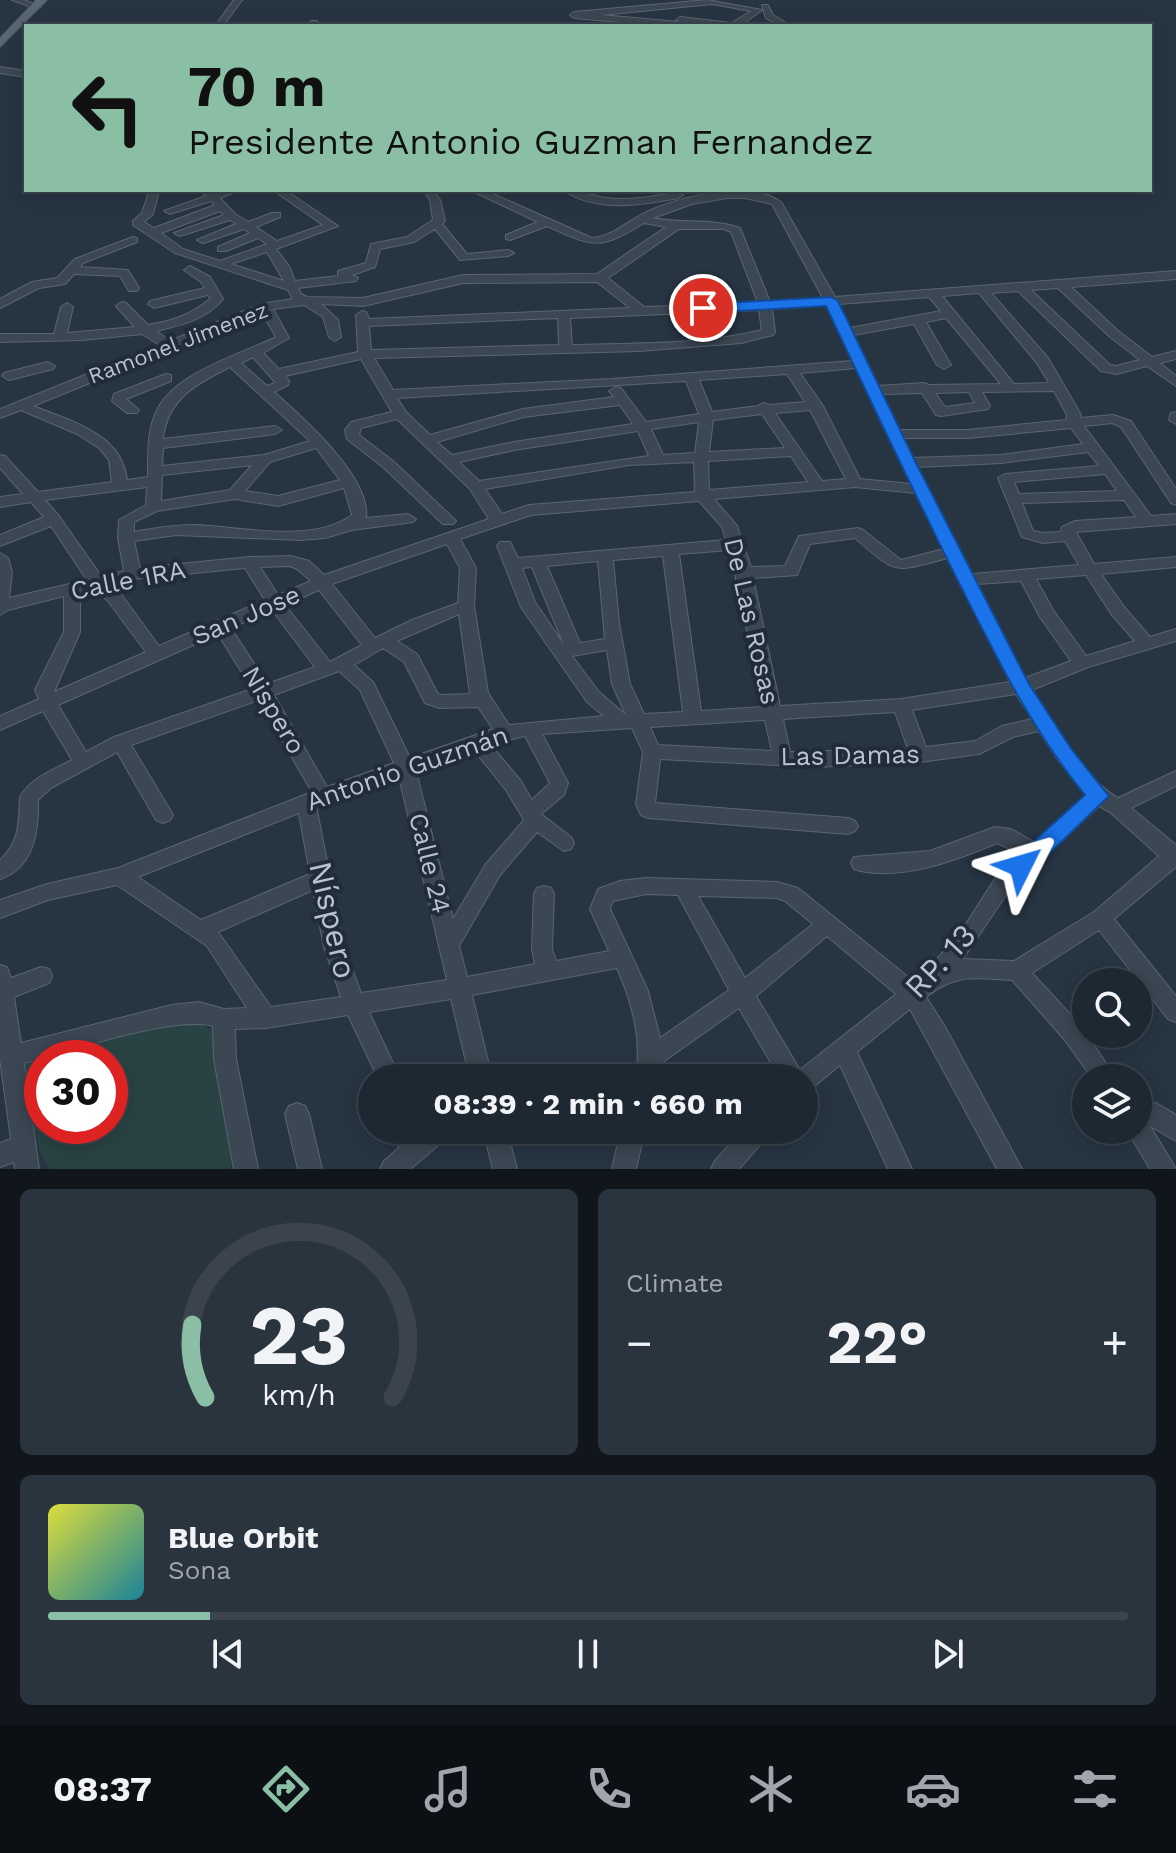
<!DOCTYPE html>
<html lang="en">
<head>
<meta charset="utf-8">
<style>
  body { margin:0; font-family:"Work Sans",sans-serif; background:#2a343e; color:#f1f3f6; height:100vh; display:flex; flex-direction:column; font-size:30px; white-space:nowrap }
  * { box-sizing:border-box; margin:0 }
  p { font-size:26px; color:#a0a6ac }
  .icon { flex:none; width:44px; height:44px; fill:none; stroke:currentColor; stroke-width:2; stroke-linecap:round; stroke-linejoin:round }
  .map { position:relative; height:1169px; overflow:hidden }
  .panel { display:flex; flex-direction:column; gap:20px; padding:20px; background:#10161c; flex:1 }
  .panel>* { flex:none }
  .banner { position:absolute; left:24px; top:24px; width:1128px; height:168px; border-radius:0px; box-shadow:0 4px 20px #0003,0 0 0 2px #3b444d; background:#8abfa5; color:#111; overflow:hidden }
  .buttons { position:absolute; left:1072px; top:968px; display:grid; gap:16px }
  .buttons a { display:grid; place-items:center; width:80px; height:80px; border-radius:50%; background:#1d2832; box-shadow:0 4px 20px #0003,0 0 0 2px #3b444d; font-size:40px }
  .speed { position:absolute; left:24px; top:1040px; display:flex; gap:16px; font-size:40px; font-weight:700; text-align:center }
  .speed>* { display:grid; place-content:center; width:104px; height:104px; border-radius:50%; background:#1d2832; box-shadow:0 4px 20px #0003,0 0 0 2px #3b444d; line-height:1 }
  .speed .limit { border:12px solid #d22; background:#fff; color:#111 }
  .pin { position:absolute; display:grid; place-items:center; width:68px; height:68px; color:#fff; margin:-34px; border:4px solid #fff; border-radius:50%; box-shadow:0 2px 8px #0007 }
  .me { position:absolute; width:88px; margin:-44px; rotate:50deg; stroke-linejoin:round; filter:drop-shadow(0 0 6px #0008) }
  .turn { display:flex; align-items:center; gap:28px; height:168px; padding:0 32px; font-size:36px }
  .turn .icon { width:104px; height:104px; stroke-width:2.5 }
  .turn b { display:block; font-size:56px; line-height:68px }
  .big { font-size:60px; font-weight:700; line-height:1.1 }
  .panel .widget { flex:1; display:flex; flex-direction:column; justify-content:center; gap:12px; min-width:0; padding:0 28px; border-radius:12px; background:#2a343e }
  .panel .dial { align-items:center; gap:0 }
  .dial svg { height:208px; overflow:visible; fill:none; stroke:#3b444d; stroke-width:7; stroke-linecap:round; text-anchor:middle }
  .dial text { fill:#f1f3f6; stroke:none }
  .song { display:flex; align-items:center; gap:24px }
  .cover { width:96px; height:96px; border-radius:12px; background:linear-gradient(135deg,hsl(60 70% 55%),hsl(190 70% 35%)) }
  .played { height:8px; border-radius:4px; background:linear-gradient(90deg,#8abfa5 15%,#3b444d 15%) }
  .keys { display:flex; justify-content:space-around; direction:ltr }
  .heat { display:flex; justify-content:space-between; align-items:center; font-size:44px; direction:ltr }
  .panel .tiles { flex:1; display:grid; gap:20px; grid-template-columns:1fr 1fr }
  .widget:last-child { grid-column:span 2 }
  .trip { position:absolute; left:358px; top:1064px; width:460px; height:80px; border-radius:40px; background:#1d2832; box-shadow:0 4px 20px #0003,0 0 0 2px #3b444d; font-weight:700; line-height:80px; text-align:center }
  .tabs { display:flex; height:128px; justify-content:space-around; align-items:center; background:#0c1014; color:#a0a6ac }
  .tabs .icon { width:56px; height:56px }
  .tabs .on { color:#8abfa5 }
  .tabs b { font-size:36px; color:#f1f3f6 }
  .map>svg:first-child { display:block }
  .green { fill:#294344; fill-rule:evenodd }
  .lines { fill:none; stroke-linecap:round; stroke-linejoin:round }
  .minor-casing { stroke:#5a6570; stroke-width:2 }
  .major-casing { stroke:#45505c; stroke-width:2 }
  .minor { fill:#3b4753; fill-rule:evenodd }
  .major { fill:#596673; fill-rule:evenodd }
  .route { fill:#1a73e8; stroke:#114b97; stroke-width:2 }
  .labels { text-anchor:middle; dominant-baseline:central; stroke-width:8; stroke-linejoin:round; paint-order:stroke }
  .far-street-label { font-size:22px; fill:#b9c2cd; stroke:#202c38 }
  .street-label { font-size:26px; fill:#b9c2cd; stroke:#202c38 }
  .near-street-label { font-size:32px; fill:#b9c2cd; stroke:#202c38 }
</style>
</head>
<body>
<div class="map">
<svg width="1176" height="1169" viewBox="0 0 1176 1169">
  <rect width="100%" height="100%" fill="#273543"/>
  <path class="green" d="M181,1018L212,1029L233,1164L228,1169H50L39,1150L23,1059ZM42,1058H110V1126H42Z"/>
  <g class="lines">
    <defs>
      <path id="minor" d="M12,0H24L41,7L37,9Z
        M234,0H242L223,26H215Z
        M707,0L762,10L740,26H665L574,18L570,15L574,12ZM712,4L751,11L732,23L680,17L676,20L679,22L601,15Z
        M762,5H768L773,15L791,26H781L766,18Z
        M311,21H317L318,23L316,26H308Z
        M0,67L26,71V77L0,73Z
        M145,190H155L158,195L153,214L144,222L154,228L215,205L211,201L170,214L164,211L206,196L201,190H212L215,193L240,190L220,198L235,214L248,222L272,213H280V217L256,227L277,241L323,225L273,190H285L338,226L276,249L289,266L295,281L338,276V271L366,263L371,244L407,237L433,220L430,200L423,190H433L440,200L445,221L442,224L467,254L508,250L514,253L508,256L460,260L435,229L414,242L380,249L375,267L352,275L358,278L356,281L298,288L301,294L307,297L363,298L463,275L597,274L666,227L644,223C598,251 594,247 547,226L510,240L506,239V235L538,222L470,190H484L592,238C610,237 622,226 637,217C671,198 747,178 781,202L835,297L1176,271V279L1071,287L1117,330L1152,357L1176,351V359L1160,363L1176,376V386L1147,366L1116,374L1101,371L1018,291L991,293L1048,358L1081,415L1080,418L1113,415L1131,421L1176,489V505L1171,503L1121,427L1112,423L1084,426L1151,516L1176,514V524L1076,532L1094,564L1176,557V567L1101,574L1124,607L1150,637L1176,629V641L1088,667L1032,690C1054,725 1081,777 1118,798L1176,771V786L1131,808L1176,845V867L1114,919L1176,996V1022L1168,1019L1099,930L1032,973L1080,1025L1116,1078H1092L1064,1039L1012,980C975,978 956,973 926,997L944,1025L1022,1169H997L910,1009L857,1052L912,1169H888L840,1065L812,1088L804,1091V1078H780L739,1008L660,1064L658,1078H636C642,1038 633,1005 617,968L472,995L492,1078H470L451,999L369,1012L400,1078H378L348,1015L266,1028L235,1029L236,1059L258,1169H234L214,1059L213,1026C175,1015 66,1052 24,1063L39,1169H15L14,1162L0,1167V1143L11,1139L0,1059V965L7,967L11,978L41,967L49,969L52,976L49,983L14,997L21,1043L172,1005L199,1002L224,1009L247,1008L207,946L117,885L48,900L0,918V900L47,884L118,868L312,792L259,700L131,745L173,815L170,820L163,823L156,820L117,752L51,788L38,800C39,831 34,868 0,879V860C20,842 19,822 20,797C31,778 53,770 72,760L43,711L0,730V716L39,699L35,690L64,632V596L8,610L0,615V553L8,558L12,572L9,598L87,580L51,526L0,546V535L44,517L31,502L0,507V497L23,494L0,468V455L5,456L38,492L112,482L109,460L99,448L77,434L21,410L0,418V409L160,345L142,334L82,340L0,342V334H54L61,307L67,303L73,307L67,333L135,327L116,306L122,302L126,303L148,325C171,321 192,315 211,298L208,295L154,308L148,304L150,301L205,288L201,282L184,270L190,266L210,277L223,299C205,320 182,325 156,331L170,341L261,304L293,299L288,290L175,253L133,225V221L142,213L148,195ZM727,198H745L772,204L823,298L770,302L740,228C713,218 681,224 653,218L692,204ZM220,211L224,215L174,233L180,236L230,220L236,224L197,240L203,243L244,229L250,233L218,247V251H226L258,238L267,244L220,261L183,249L161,233ZM679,229H724L731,232L758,303L644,307L608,278ZM267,252L284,281L231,264ZM597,282L630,308L369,319L366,312L362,311L356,315L358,352L279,369L263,353L289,338L273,309L304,305L323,317L329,337L335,341L341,337L338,320L321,304L363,306L463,283ZM1058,288L1109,336L1140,360L1116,366L1110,365L1031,290ZM979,293L1037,363L1049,383L1014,384L942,296ZM929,297L941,311L850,328L839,304ZM827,305L853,361L612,379L393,390L374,358L639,351L741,343L773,335L775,332L772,309ZM759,310L762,330C702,345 635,343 572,345L570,318ZM262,313L276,337C240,355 176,372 157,410C147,430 148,455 148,477L127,480C122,433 70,421 33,406ZM558,318L559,345L371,350L369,326ZM946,318L1001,384L929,385L924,383L878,386L853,335L914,324L937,365L944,369L951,365L926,322ZM253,357L275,382V383L267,386L241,363ZM361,359L392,412L351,422L345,430L347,439L383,467L443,524H453L456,521L453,518L393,461L359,435L361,428L397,419L470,489L489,519L324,575L309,561L291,556L249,557L140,568L134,541L176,535L301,540L325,538L352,530L413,522L416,519L408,514L366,518C371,477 303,418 274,392L288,385L289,381L285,376ZM230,367L310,441L264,455L162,466L163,448L275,434L282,430L275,426L163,439C167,399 197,383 230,367ZM856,368L911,484L860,479L823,406L800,373ZM787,374L805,402L769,405L764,403L758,406L712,412L699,380ZM686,381L699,414L646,422L621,388L616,387L609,391L614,397L523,409L430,435L406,412L397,398ZM1054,391L1067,415L1066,420L968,430H899L882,394L922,393L936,415L941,416L988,409L990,406L982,392ZM969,392L975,403L945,407L935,393ZM620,405L633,424L514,442L452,455L437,442L523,417ZM810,410L846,479L822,481L775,413ZM762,414L785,448L709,452L713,420ZM699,422L695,453L663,455L651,429ZM1071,428L1083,444L1001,455L913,458L903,438H968ZM638,431L649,456L479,481L459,462L514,450ZM316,448L340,480L278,496L245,491L270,462ZM1088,452L1099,466L1005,474L998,478L1022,537L1043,543L1065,541L1079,565L972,574L917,467L1001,463ZM791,456L808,482L709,490L708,461ZM694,462L695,492L529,505L502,514L485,489L629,465ZM252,465L230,490L161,501L162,475ZM1105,474L1117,491L1019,494L1014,482ZM147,487L146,505L119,520L118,538L124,571L101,576L59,516L45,500ZM855,487L916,493L944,549L901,560L863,530L858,528L799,536L785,566L751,567L737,526L714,499ZM344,488L352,515C313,544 242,527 195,525C174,525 155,528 134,532V522L157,511L235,499L278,506ZM1124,500L1136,517L1075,521L1062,527L1060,532L1043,533L1033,531L1022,503ZM699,501L722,527L726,540L518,558L510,542H500L497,546L521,607L587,702L604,716L509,725L488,693L474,606L476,568L460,539L531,515ZM855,538C899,576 893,572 948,558L1010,682L901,699L780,706L753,578L797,575L810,544ZM447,544L460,568L458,603L412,620L375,638L332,584ZM730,550L763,707L701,711L679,554ZM663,556L683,712L644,714L630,684L619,623L613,560ZM598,561L605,639L580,643L547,566ZM290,566L297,569L311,581L278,595L260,567ZM532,567L564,645L535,602L522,568ZM245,568L265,600L159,646L120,593L110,585L133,579ZM1086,575L1112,615L1135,641L1086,656L1053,610L1036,579ZM1021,581L1040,617L1071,661L1025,678L977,584ZM95,589L108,601L146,652L54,692L80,632V592ZM319,590L362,645L330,662L285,605ZM272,610L315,667L267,684L231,628ZM459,614L470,694L441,695L438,694L417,654L397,641ZM218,634L252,689L114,737L86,752L58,705ZM383,648L404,662L425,703L439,708L478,707L493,729L410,758L373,682L354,665ZM607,650L612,684L626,715L599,692L572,656ZM339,671L360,690L394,763L327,787L274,695ZM1016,694L1032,719L1002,726L975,741L926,747L912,710ZM895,712L908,749L790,752L783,719ZM765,720L772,751L658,745L650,727ZM632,728L643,752L636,804L641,815L648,818L848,834L855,831L858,826L855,821L848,818L655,803L660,759L817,767L920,762L979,754L1013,737L1039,731L1058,760L1086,795L1034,842L1011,829L995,827L930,851L854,857L851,863L854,869C897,883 957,860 997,843L1021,854L998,874L961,932L929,968L913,981L798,888L777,882L646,878L620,881L598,889L590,909L609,951L556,961L552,949L554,894L551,888L544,886L537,888L534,894L532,949L535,964L467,977L459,946L500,875L537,832L564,851L571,849L574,843L571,837L541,814L564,795L568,783L542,734ZM525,736L550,783L532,800L520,780L490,744ZM474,750L506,790L524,820L486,864L453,919L416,771ZM399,777L447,980L361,993L344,947L316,806ZM1099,806L1110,812L1159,856L1094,912L1014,961L963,959L1012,886ZM299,813L310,874L201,920L138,877ZM313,890L324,947L341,997L271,1007L218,932ZM646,894L678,895L729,990L660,1038L648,991L610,909L613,901ZM698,896L777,898L785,901L813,924L745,978ZM827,936L896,994L800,1070L756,996Z
        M563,190C579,190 591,196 607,198C631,201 655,196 678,192L683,195L678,198C641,205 596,213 563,190Z
        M133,237L137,238V242L83,263L80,267L128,270L139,288L137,291H129L120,276L74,274L65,284L39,288L0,308V299L32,282L57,278L75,259Z
        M48,362L55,366L53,369L9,380L2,376L4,373Z
        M166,374L171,375V381L126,399L139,410L137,413H127L112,401L114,394Z
        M1176,412V424L1169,420L1171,413Z
        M297,1103L305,1106L309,1114L322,1169H298L285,1114L289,1106Z
        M1156,1103L1176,1115V1141L1150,1126L1176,1169H1150L1127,1130H1138V1106Z
        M393,1130H417L418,1133L421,1130H451L447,1138L410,1169H380L384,1161L399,1148Z
        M483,1130H507L517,1169H493Z
        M621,1130H645L636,1169H612Z
        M742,1130H770L766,1138L739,1169H711L715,1161Z"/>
      <path id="major" d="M36,0H47L0,47V38Z"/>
    </defs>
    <use href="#minor" class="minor-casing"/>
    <use href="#major" class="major-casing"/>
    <use href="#minor" class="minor"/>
    <use href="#major" class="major"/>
  </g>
  <path class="route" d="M831,297L838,301L916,463L1029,684L1072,750L1109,796L1029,873L1021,875L1013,873L1010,866L1013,860L1085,795C1030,728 994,652 955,575C911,486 868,396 826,306L703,313L696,308L703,304Z"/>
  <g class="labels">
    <g class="far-street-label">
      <text transform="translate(178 343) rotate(-21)">Ramonel Jimenez</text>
    </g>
    <g class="street-label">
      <text transform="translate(128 580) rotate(-11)">Calle 1RA</text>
      <text transform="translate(246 615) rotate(-23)">San Jose</text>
      <text transform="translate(752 621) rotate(77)">De Las Rosas</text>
      <text transform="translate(274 710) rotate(59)">Nispero</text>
      <text transform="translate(850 755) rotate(-1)">Las Damas</text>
      <text transform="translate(407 768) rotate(-19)">Antonio Guzmán</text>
      <text transform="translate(430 863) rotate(76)">Calle 24</text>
    </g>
    <g class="near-street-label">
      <text transform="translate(333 920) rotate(77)">Níspero</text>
      <text transform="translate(940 961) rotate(-47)">RP. 13</text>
    </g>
  </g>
</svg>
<div class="buttons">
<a><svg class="icon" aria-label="search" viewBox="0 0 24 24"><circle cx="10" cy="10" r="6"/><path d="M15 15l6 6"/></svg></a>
<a><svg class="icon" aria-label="layers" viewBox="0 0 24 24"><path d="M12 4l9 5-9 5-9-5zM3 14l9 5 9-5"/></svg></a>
</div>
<div class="speed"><div class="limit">30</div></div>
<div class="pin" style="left:703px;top:308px;background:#d93025"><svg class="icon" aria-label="arrive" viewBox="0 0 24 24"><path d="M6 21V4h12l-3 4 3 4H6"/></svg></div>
<svg class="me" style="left:1021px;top:866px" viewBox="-20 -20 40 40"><path d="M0-17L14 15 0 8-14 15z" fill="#1a73e8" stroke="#fff" stroke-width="4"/></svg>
<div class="trip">08:39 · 2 min · 660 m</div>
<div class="banner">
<div class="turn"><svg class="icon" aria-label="left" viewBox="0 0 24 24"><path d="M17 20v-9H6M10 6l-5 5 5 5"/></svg><div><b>70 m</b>Presidente Antonio Guzman Fernandez</div></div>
</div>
</div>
<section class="panel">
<div class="tiles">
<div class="widget dial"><svg viewBox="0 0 100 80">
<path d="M14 69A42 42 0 1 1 86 69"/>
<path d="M14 69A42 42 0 0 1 9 41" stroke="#8abfa5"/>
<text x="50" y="56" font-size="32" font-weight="700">23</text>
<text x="50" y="72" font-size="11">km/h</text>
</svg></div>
<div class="widget"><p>Climate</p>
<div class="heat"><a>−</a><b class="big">22°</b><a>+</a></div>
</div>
<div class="widget">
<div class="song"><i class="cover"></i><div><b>Blue Orbit</b><p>Sona</p></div></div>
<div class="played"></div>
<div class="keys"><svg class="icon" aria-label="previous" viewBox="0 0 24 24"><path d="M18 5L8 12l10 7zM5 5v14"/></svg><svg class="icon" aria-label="pause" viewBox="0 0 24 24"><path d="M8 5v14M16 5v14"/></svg><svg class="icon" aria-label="next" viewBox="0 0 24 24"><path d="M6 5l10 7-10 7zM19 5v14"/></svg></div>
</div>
</div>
</section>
<nav class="tabs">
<b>08:37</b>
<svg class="icon on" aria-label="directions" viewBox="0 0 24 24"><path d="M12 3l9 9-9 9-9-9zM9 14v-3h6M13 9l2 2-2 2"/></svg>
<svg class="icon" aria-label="music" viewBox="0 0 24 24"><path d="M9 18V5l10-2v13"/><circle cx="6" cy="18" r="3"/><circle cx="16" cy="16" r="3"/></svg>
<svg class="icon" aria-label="phone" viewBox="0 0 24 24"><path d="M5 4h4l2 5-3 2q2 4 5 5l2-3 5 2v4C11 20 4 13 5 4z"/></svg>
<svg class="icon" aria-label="climate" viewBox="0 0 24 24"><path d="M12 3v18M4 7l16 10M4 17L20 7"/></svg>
<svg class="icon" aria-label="car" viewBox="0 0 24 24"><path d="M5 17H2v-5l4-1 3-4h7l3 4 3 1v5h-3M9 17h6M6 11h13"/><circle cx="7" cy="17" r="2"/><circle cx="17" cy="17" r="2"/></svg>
<svg class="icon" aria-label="filters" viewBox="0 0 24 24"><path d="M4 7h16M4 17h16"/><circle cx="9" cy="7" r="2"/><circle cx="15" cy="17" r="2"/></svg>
</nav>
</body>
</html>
